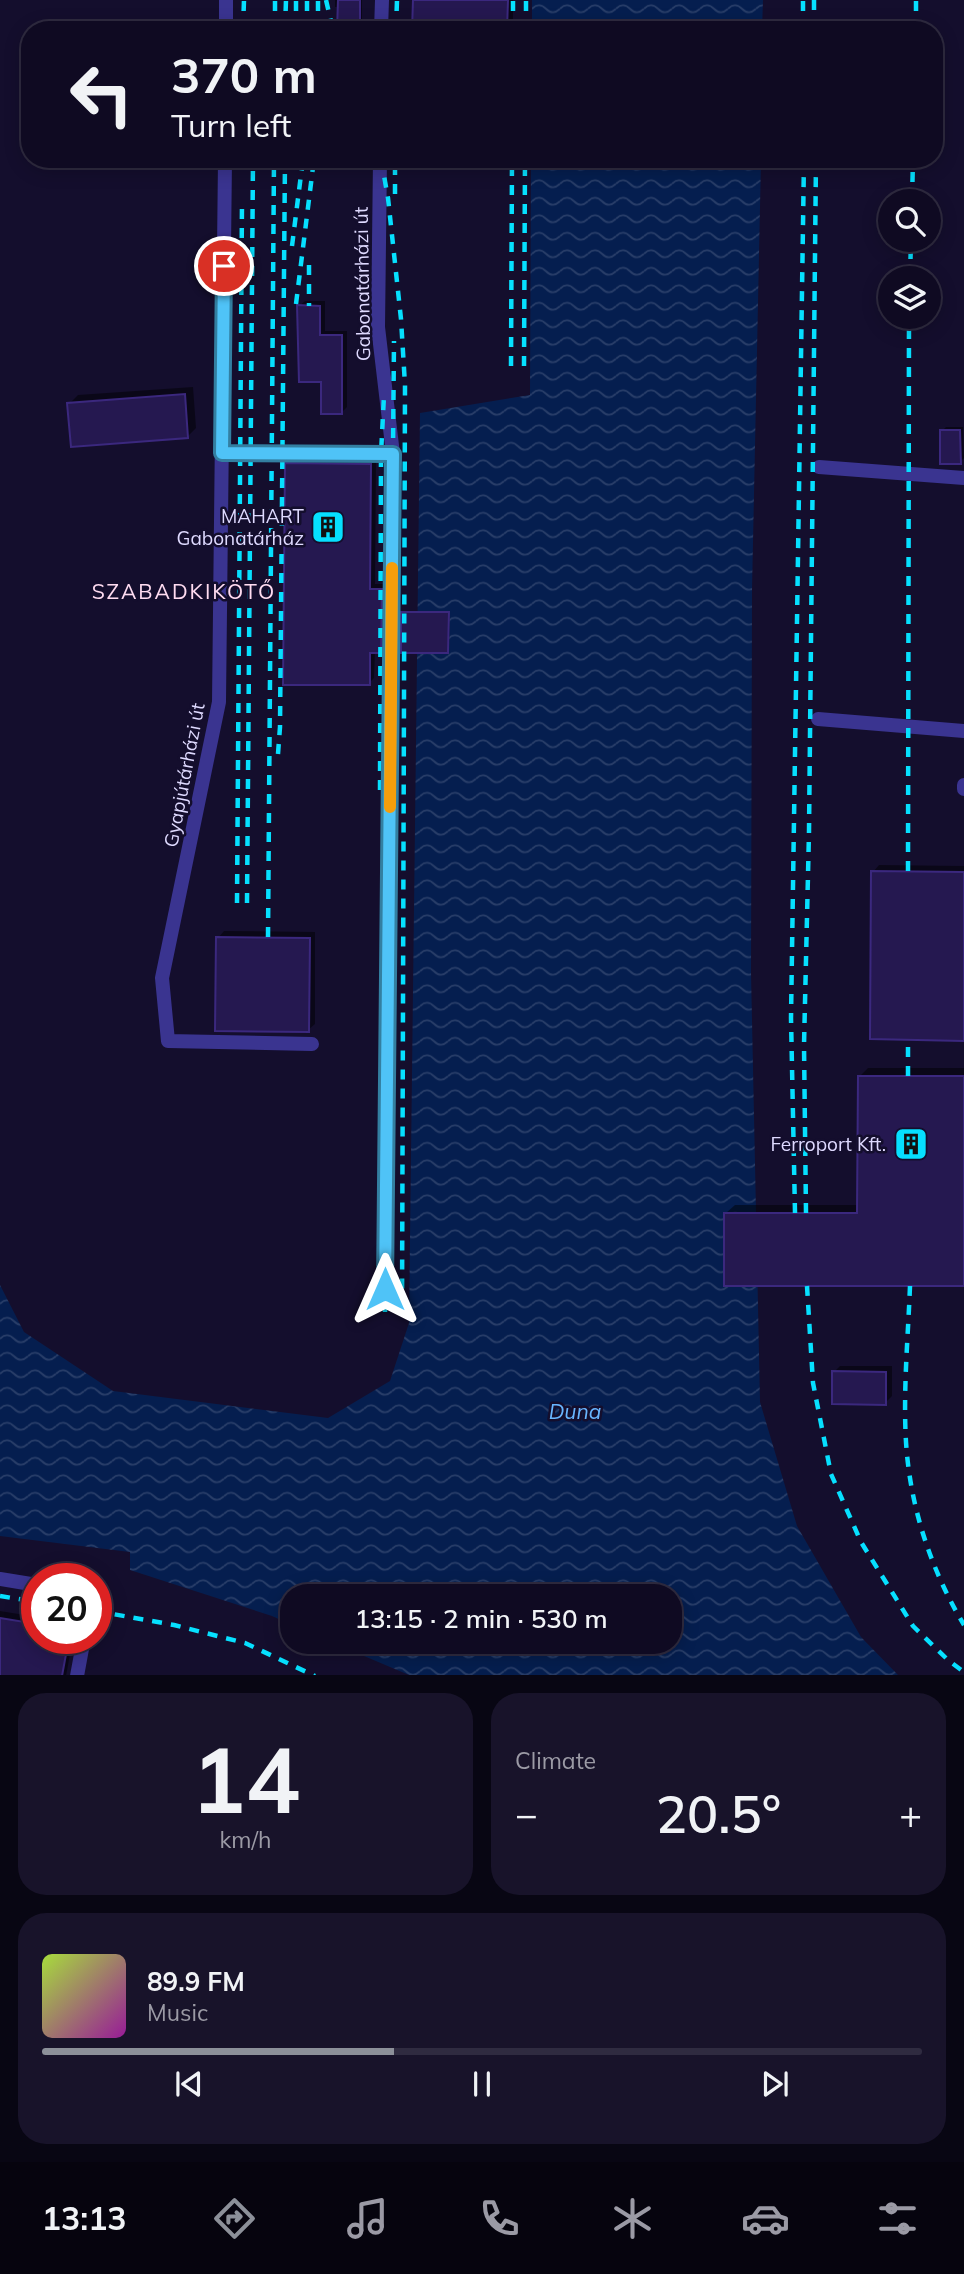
<!DOCTYPE html>
<html lang="en">
<head>
<meta charset="utf-8">
<style>
  body { margin:0; font-family:Mulish,sans-serif; background:#18132a; color:#f1f3f6; height:100vh; display:flex; flex-direction:column; font-size:26px; white-space:nowrap }
  * { box-sizing:border-box; margin:0 }
  p { font-size:23px; color:#9b9aa5 }
  .icon { flex:none; width:38px; height:38px; fill:none; stroke:currentColor; stroke-width:2; stroke-linecap:round; stroke-linejoin:round }
  .map { position:relative; height:1675px; overflow:hidden }
  .side { display:flex; flex-direction:column; gap:18px; padding:18px; background:#080613; flex:1 }
  .side>* { flex:none }
  .guide { position:absolute; left:21px; top:21px; width:922px; height:147px; border-radius:28px; box-shadow:0 4px 18px #0003,0 0 0 2px #2f2b40; background:#0f0a22; color:#f1f3f6; overflow:hidden }
  .fabs { position:absolute; left:878px; top:189px; display:grid; gap:14px }
  .fabs a { display:grid; place-items:center; width:63px; height:63px; border-radius:50%; background:#0f0a22; box-shadow:0 4px 18px #0003,0 0 0 2px #2f2b40; font-size:35px }
  .speed { position:absolute; left:21px; top:1563px; display:flex; gap:14px; font-size:35px; font-weight:700; text-align:center }
  .speed>* { display:grid; place-content:center; width:91px; height:91px; border-radius:50%; background:#0f0a22; box-shadow:0 4px 18px #0003,0 0 0 2px #2f2b40; line-height:1 }
  .speed .limit { border:10px solid #d22; background:#fff; color:#111 }
  .pin { position:absolute; display:grid; place-items:center; width:60px; height:60px; color:#fff; margin:-30px; border:4px solid #fff; border-radius:50%; box-shadow:0 2px 7px #0007 }
  .me { position:absolute; width:77px; margin:-38px; rotate:0deg; stroke-linejoin:round; filter:drop-shadow(0 0 5px #0008) }
  .turn { display:flex; align-items:center; gap:24px; height:147px; padding:0 35px; font-size:32px }
  .turn .icon { width:91px; height:91px; stroke-width:2.5 }
  .turn b { display:block; font-size:49px; line-height:60px }
  .big { font-size:52px; font-weight:600; line-height:1.1 }
  .side .tile { flex:1; display:flex; flex-direction:column; justify-content:center; gap:10px; min-width:0; padding:0 24px; border-radius:28px; background:#18132a }
  .side .dial { align-items:center; gap:0 }
  .dial b { font-size:91px; line-height:1 }
  .song { display:flex; align-items:center; gap:21px }
  .cover { width:84px; height:84px; border-radius:10px; background:linear-gradient(135deg,hsl(80 70% 55%),hsl(300 70% 35%)) }
  .played { height:7px; border-radius:4px; background:linear-gradient(90deg,#8c9099 40%,#2f2b40 40%) }
  .keys { display:flex; justify-content:space-around; direction:ltr }
  .heat { display:flex; justify-content:space-between; align-items:center; font-size:38px; direction:ltr }
  .side .tiles { flex:1; display:grid; gap:18px; grid-template-columns:1fr 1fr }
  .tile:last-child { grid-column:span 2 }
  .trip { position:absolute; left:280px; top:1584px; width:402px; height:70px; border-radius:28px; background:#0f0a22; box-shadow:0 4px 18px #0003,0 0 0 2px #2f2b40; font-weight:600; line-height:70px; text-align:center }
  .tabs { display:flex; height:112px; justify-content:space-around; align-items:center; background:#06040e; color:#9b9aa5 }
  .tabs .icon { width:49px; height:49px }
  .tabs .current { color:#8c9099 }
  .tabs b { font-size:32px; color:#f1f3f6 }
  .map>svg:first-child { display:block }
  .water { fill:url(#water-waves) }
  .shadow { fill:#0007 }
  .building { fill:#251850; stroke:#3b287e; stroke-width:2 }
  .lines { fill:none; stroke-linecap:round; stroke-linejoin:round }
  .minor { stroke:#3a3490; stroke-width:14 }
  .rail { stroke:#06e0ff; stroke-width:4.5; stroke-dasharray:10 9; stroke-linecap:butt }
  .route-casing { stroke:#337fa1; stroke-width:18 }
  .route { stroke:#4fc3f7; stroke-width:12 }
  .slow { stroke:#f59e0b; stroke-width:12 }
  .labels { text-anchor:middle; dominant-baseline:central; stroke-width:5; stroke-linejoin:round; paint-order:stroke }
  .street-label { font-size:19px; fill:#dfdaff; stroke:#140e2d }
  .poi-label { font-size:19px; fill:#dfdaff; stroke:#140e2d; text-anchor:end }
  .neighbourhood-label { font-size:21px; letter-spacing:2px; fill:#ffdcf1; stroke:#140e2d }
  .water-label { font-size:21px; font-style:italic; fill:#68b5ff; stroke:#140e2d }
</style>
</head>
<body>
<div class="map">
<svg width="964" height="1676" viewBox="0 0 964 1676">
  <defs>
    <pattern id="water-waves" width="16" height="10" patternUnits="userSpaceOnUse" patternTransform="scale(1.75)"><rect width="16" height="10" fill="#051e4f"/><path d="M0 5q4-4 8 0t8 0" fill="none" stroke="#293e69"/></pattern>
  </defs>
  <rect width="100%" height="100%" fill="#140e2d"/>
  <path class="water" d="M532,0H763L762,30H532Z
    M531,159H761L752,590L751,973L760,1402L797,1526L861,1637L898,1675H409L331,1642H670V1596H292V1625L272,1616L130,1570V1552L0,1536V1285L24,1332L113,1391L328,1418L390,1381L409,1323L420,413L530,395Z"/>
  <path class="shadow" d="M335,0H362V26L359,29L339,7H335Z
    M415,0H513V30H414Z
    M305,301H325V331H347V407L341,413L323,380L299,306Z
    M193,387L196,428L187,437L69,404L78,395Z
    M946,427H963L964,458L960,462L942,431Z
    M292,459H376L375,584H387L386,646L381,651H375L374,678L369,683L287,464Z
    M404,611H450L449,650L448,652L403,612Z
    M879,865L964,866V1039L873,872Z
    M224,931L315,932V1024L308,1030L218,938Z
    M868,1068H964V1284L726,1213L735,1205H859V1077Z
    M840,1366H892V1396L885,1403L834,1372Z
    M0,1611L37,1617V1638H73L66,1676H0Z"/>
  <path class="building" d="M338,0H360V30H337Z
    M413,0H508L507,30H412Z
    M297,305L320,306V335H342V414H321V382H299Z
    M185,394L188,438L71,447L67,403Z
    M940,430H960L961,464H940Z
    M285,463L371,464L370,589H382L381,653H370V685H283Z
    M401,612H449L448,653H401Z
    M871,871L964,872V1041L870,1039Z
    M216,937L310,938L309,1032L215,1031Z
    M858,1076H964V1286H724V1213H857Z
    M832,1371L886,1372V1405L832,1404Z
    M0,1618L37,1624V1638H69L62,1676H0Z"/>
  <g class="lines">
    <path class="minor" d="M226,30V0
      M381,30L382,0
      M225,159L219,702L162,978L168,1041L312,1044
      M380,159L378,327L393,454L385,1289
      M222,453L393,454
      M819,467L964,478
      M818,719L964,731
      M964,789V785
      M0,1579L37,1585
      M77,1676L84,1638"/>
    <path class="rail" d="M326,0L333,30
      M814,0V30
      M243,30L244,0
      M275,30V0
      M285,30L286,0
      M296,30V0
      M307,30V0
      M318,30V0
      M396,30L397,0
      M513,30V0
      M526,30V0
      M803,30V0
      M916,30V0
      M381,159L388,198L401,319L405,385L402,1312
      M395,194V159
      M912,201L913,159
      M292,246L303,159
      M309,265V306
      M910,278L911,240
      M296,304L314,159
      M511,366L512,159
      M524,366L525,159
      M278,754L280,727L285,159
      M380,790L381,454L384,395
      M908,871L909,317
      M237,903L242,201
      M247,903L253,159
      M268,937L274,159
      M908,1076V1040
      M795,1213L791,1018L804,159
      M806,1213L804,1045L809,832L816,159
      M807,1286L813,1383L831,1474L861,1542L913,1626L948,1660L964,1672
      M910,1286C908,1338 903,1391 906,1442C910,1507 931,1570 964,1625
      M385,1312L394,341
      M0,1596L37,1602
      M96,1611L174,1625L245,1643L315,1676"/>
  </g>
  <g class="lines">
    <defs>
      <path id="route" d="M224,266L222,453L393,454L385,1289"/>
    </defs>
    <use href="#route" class="route-casing"/>
    <use href="#route" class="route"/>
    <path class="slow" d="M390,807L392,568"/>
  </g>
  <defs>
    <symbol id="building-square" viewBox="-11 -11 22 22"><rect x="-9" y="-9" width="18" height="18" rx="4" fill="#06e0ff" stroke="#140e2d"/><path d="M-4-6H4V6H1V3H-1V6H-4ZM-2.5-4.3h1.7v1.8h-1.7ZM.8-4.3h1.7v1.8H.8ZM-2.5-1h1.7V.8h-1.7ZM.8-1h1.7V.8H.8Z" fill="#111"/></symbol>
  </defs>
  <g fill-rule="evenodd">
    <use href="#building-square" x="309" y="508" width="38" height="38"/>
    <use href="#building-square" x="892" y="1125" width="38" height="38"/>
  </g>
  <g class="labels">
    <g class="street-label">
      <text transform="translate(362 284) rotate(-91)">Gabonatárházi út</text>
      <text transform="translate(184 775) rotate(-79)">Gyapjútárházi út</text>
    </g>
    <g class="poi-label">
      <text x="304" y="516">MAHART<tspan x="304" dy="22">Gabonatárház</tspan></text>
      <text x="886" y="1144">Ferroport Kft.</text>
    </g>
    <g class="neighbourhood-label">
      <text x="184" y="591">SZABADKIKÖTŐ</text>
    </g>
    <g class="water-label">
      <text x="575" y="1411">Duna</text>
    </g>
  </g>
</svg>
<div class="fabs">
<a><svg class="icon" aria-label="search" viewBox="0 0 24 24"><circle cx="10" cy="10" r="6"/><path d="M15 15l6 6"/></svg></a>
<a><svg class="icon" aria-label="layers" viewBox="0 0 24 24"><path d="M12 4l9 5-9 5-9-5zM3 14l9 5 9-5"/></svg></a>
</div>
<div class="speed"><div class="limit">20</div></div>
<div class="pin" style="left:224px;top:266px;background:#d93025"><svg class="icon" aria-label="arrive" viewBox="0 0 24 24"><path d="M6 21V4h12l-3 4 3 4H6"/></svg></div>
<svg class="me" style="left:385px;top:1289px" viewBox="-20 -20 40 40"><path d="M0-17L14 15 0 8-14 15z" fill="#4fc3f7" stroke="#fff" stroke-width="4"/></svg>
<div class="trip">13:15 · 2 min · 530 m</div>
<div class="guide">
<div class="turn"><svg class="icon" aria-label="left" viewBox="0 0 24 24"><path d="M17 20v-9H6M10 6l-5 5 5 5"/></svg><div><b>370 m</b>Turn left</div></div>
</div>
</div>
<section class="side">
<div class="tiles">
<div class="tile dial"><b>14</b><p>km/h</p></div>
<div class="tile"><p>Climate</p>
<div class="heat"><a>−</a><b class="big">20.5°</b><a>+</a></div>
</div>
<div class="tile">
<div class="song"><i class="cover"></i><div><b>89.9 FM</b><p>Music</p></div></div>
<div class="played"></div>
<div class="keys"><svg class="icon" aria-label="previous" viewBox="0 0 24 24"><path d="M18 5L8 12l10 7zM5 5v14"/></svg><svg class="icon" aria-label="pause" viewBox="0 0 24 24"><path d="M8 5v14M16 5v14"/></svg><svg class="icon" aria-label="next" viewBox="0 0 24 24"><path d="M6 5l10 7-10 7zM19 5v14"/></svg></div>
</div>
</div>
</section>
<nav class="tabs">
<b>13:13</b>
<svg class="icon current" aria-label="directions" viewBox="0 0 24 24"><path d="M12 3l9 9-9 9-9-9zM9 14v-3h6M13 9l2 2-2 2"/></svg>
<svg class="icon" aria-label="music" viewBox="0 0 24 24"><path d="M9 18V5l10-2v13"/><circle cx="6" cy="18" r="3"/><circle cx="16" cy="16" r="3"/></svg>
<svg class="icon" aria-label="phone" viewBox="0 0 24 24"><path d="M5 4h4l2 5-3 2q2 4 5 5l2-3 5 2v4C11 20 4 13 5 4z"/></svg>
<svg class="icon" aria-label="climate" viewBox="0 0 24 24"><path d="M12 3v18M4 7l16 10M4 17L20 7"/></svg>
<svg class="icon" aria-label="car" viewBox="0 0 24 24"><path d="M5 17H2v-5l4-1 3-4h7l3 4 3 1v5h-3M9 17h6M6 11h13"/><circle cx="7" cy="17" r="2"/><circle cx="17" cy="17" r="2"/></svg>
<svg class="icon" aria-label="filters" viewBox="0 0 24 24"><path d="M4 7h16M4 17h16"/><circle cx="9" cy="7" r="2"/><circle cx="15" cy="17" r="2"/></svg>
</nav>
</body>
</html>
